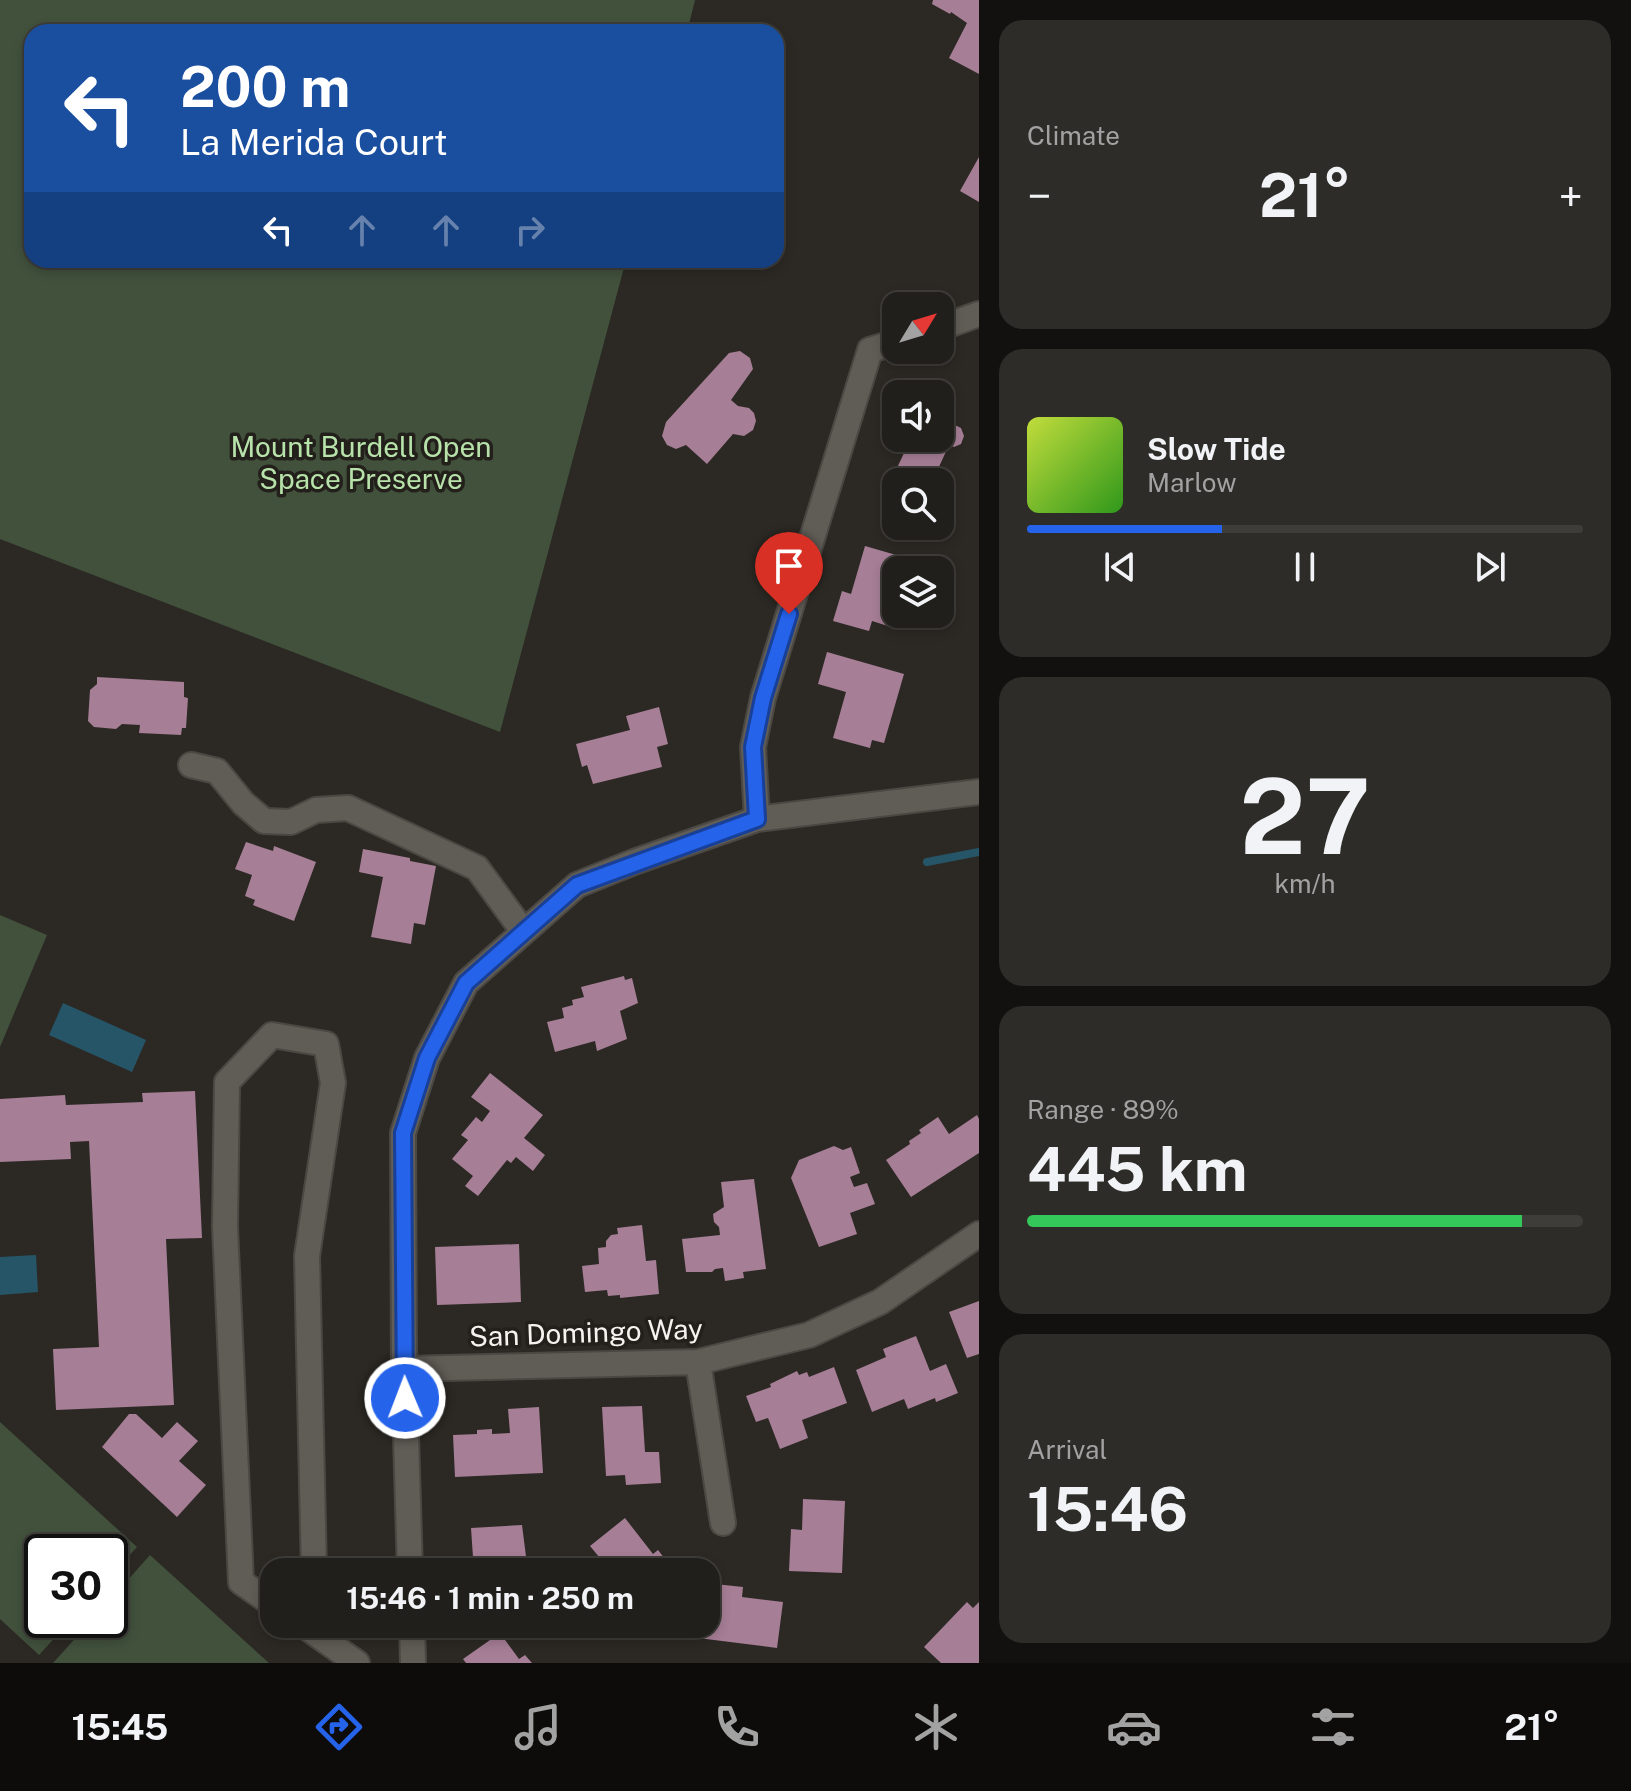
<!DOCTYPE html>
<html lang="en">
<head>
<meta charset="utf-8">
<style>
  body { margin:0; font-family:"Public Sans",sans-serif; background:#2d2c28; color:#f1f3f6; height:100vh; display:flex; flex-direction:column; font-size:30px; white-space:nowrap }
  * { box-sizing:border-box; margin:0 }
  p { font-size:26px; color:#a2a2a3 }
  .icon { flex:none; width:44px; height:44px; fill:none; stroke:currentColor; stroke-width:2; stroke-linecap:round; stroke-linejoin:round }
  .map { position:relative; flex:1; overflow:hidden }
  .panel { display:flex; flex-direction:column; gap:20px; padding:20px; background:#12110f; width:652px }
  .panel>* { flex:none }
  .top-card { position:absolute; left:24px; top:24px; width:760px; height:244px; border-radius:24px; box-shadow:0 4px 12px #0003,0 0 0 2px #3e3d3a; background:#1a4fa0; color:#fff; overflow:hidden }
  .needle { width:52px; rotate:52deg }
  .tools { position:absolute; left:882px; top:292px; display:grid; gap:16px }
  .tools a { display:grid; place-items:center; width:72px; height:72px; border-radius:16px; background:#211f1b; box-shadow:0 4px 12px #0003,0 0 0 2px #3e3d3a; font-size:40px }
  .speed { position:absolute; left:24px; top:1534px; display:flex; gap:16px; font-size:40px; font-weight:700; text-align:center }
  .speed>* { display:grid; place-content:center; width:104px; height:104px; border-radius:50%; background:#211f1b; box-shadow:0 4px 12px #0003,0 0 0 2px #3e3d3a; line-height:1 }
  .speed .limit { border:4px solid #111; border-radius:12px; background:#fff; color:#111 }
  .pin { position:absolute; display:grid; place-items:center; width:68px; height:68px; color:#fff; margin:-82px -34px; border-radius:50% 50% 50% 0; rotate:-45deg; box-shadow:0 0 8px #0007 }
  .pin .icon { rotate:45deg }
  .me { position:absolute; width:88px; margin:-44px; rotate:359deg; stroke-linejoin:round; filter:drop-shadow(0 0 6px #0008) }
  .turn { display:flex; align-items:center; gap:28px; height:168px; padding:0 24px; font-size:36px }
  .turn .icon { width:104px; height:104px; stroke-width:2.5 }
  .turn b { display:block; font-size:56px; line-height:68px }
  .lanes { display:flex; align-items:center; height:76px; padding:0 24px; background:#0003; justify-content:center; gap:40px; direction:ltr }
  .lanes .off { opacity:.35 }
  .big { font-size:60px; font-weight:700; line-height:1.1 }
  .panel .card { flex:1; display:flex; flex-direction:column; justify-content:center; gap:12px; min-width:0; padding:0 28px; border-radius:24px; background:#2d2c28 }
  .panel .dial { align-items:center; gap:0 }
  .dial b { font-size:104px; line-height:1 }
  .song { display:flex; align-items:center; gap:24px }
  .cover { width:96px; height:96px; border-radius:12px; background:linear-gradient(135deg,hsl(70 70% 55%),hsl(110 70% 35%)) }
  .played { height:8px; border-radius:4px; background:linear-gradient(90deg,#2563eb 35%,#3e3d3a 35%) }
  .keys { display:flex; justify-content:space-around; direction:ltr }
  .heat { display:flex; justify-content:space-between; align-items:center; font-size:44px; direction:ltr }
  .charge { height:12px; border-radius:6px; background:linear-gradient(90deg,#34c759 89%,#3e3d3a 0) }
  .trip { position:absolute; left:260px; top:1558px; width:460px; height:80px; border-radius:24px; background:#211f1b; box-shadow:0 4px 12px #0003,0 0 0 2px #3e3d3a; font-weight:700; line-height:80px; text-align:center }
  .dock { display:flex; height:128px; justify-content:space-around; align-items:center; background:#0d0c0b; color:#a2a2a3 }
  .dock .icon { width:56px; height:56px }
  .dock .active { color:#2563eb }
  .dock b { font-size:36px; color:#f1f3f6 }
  main { display:flex; flex:1; min-height:0 }
  .map>svg:first-child { display:block }
  .green { fill:#41513c }
  .water { fill:#265568 }
  .lines { fill:none; stroke-linecap:round; stroke-linejoin:round }
  .stream { stroke:#265568; stroke-width:8 }
  .building { fill:#a67e96 }
  .minor-casing { stroke:#4b4843; stroke-width:28 }
  .minor { stroke:#605c56; stroke-width:24 }
  .route-casing { stroke:#184099; stroke-width:20 }
  .route { stroke:#2563eb; stroke-width:14 }
  .labels { text-anchor:middle; dominant-baseline:central; stroke-width:7; stroke-linejoin:round; paint-order:stroke }
  .park-label { font-size:28px; fill:#b7e3aa; stroke:#231f1b }
  .street-label { font-size:28px; fill:#f5f2ef; stroke:#231f1b }
</style>
</head>
<body>
<main>
<div class="map">
<svg width="979" height="1663" viewBox="0 0 979 1663">
  <rect width="100%" height="100%" fill="#2c2924"/>
  <path class="green" d="M0,0H695L687,32H32V260H626L500,732L0,539Z
    M0,915L47,935L0,1047Z
    M0,1422L137,1547L110,1577V1552H42V1620H71L39,1655L0,1619Z
    M150,1555L269,1663H53L92,1620H110V1600Z"/>
  <path class="water" d="M63,1003L146,1040L132,1072L49,1035Z
    M36,1255L38,1292L0,1295V1257Z"/>
  <g class="lines">
    <path class="stream" d="M927,862L979,852"/>
  </g>
  <path class="building" d="M933,0H979V74L949,58L967,23L951,12L950,14L932,4Z
    M979,157V202L960,191Z
    M740,351L750,358L753,369L731,400L738,406L749,408L754,413L756,421L753,430L744,436L733,434L707,464L686,445L676,449L667,445L662,436L666,422L729,353Z
    M940,418L961,428L964,436L961,444L954,447L949,445L932,482H896V492L888,489L891,484L887,478L891,471L897,468L911,438H940Z
    M865,546L910,559L907,570H896V610L891,627L872,621L869,631L833,621L842,591L851,594Z
    M827,652L904,674L884,743L872,740L870,748L833,738L846,692L818,684Z
    M97,677L184,682V697L188,698L186,728H182L181,735L139,733L140,725L122,724L116,729L94,727L88,721L90,690L97,684Z
    M659,707L668,744L657,747L662,767L593,784L587,765L582,767L576,744L630,730L626,716Z
    M246,842L273,851L274,846L316,862L294,921L253,905L255,900L245,896L252,875L235,869Z
    M363,849L410,858V861L436,866L425,925L414,923L411,944L371,937L383,877L359,872Z
    M624,976L625,980L632,978L638,1003L620,1011L627,1039L597,1051L595,1041L555,1052L547,1022L564,1018L562,1008L573,1005L572,1000L584,997L581,987Z
    M490,1073L543,1115L524,1138L545,1155L533,1171L516,1157L511,1163L507,1160L478,1196L465,1186L473,1176L452,1159L468,1140L461,1135L476,1117L482,1122L490,1111L471,1097Z
    M195,1091L202,1238L166,1239L174,1405L56,1410L53,1349L99,1347L89,1141L70,1142L71,1159L0,1162V1099L65,1095L66,1105L143,1102L142,1093Z
    M977,1115L979,1119V1153L911,1197L886,1160L910,1144L909,1141L921,1133L919,1130L938,1117L949,1134Z
    M834,1146L843,1150L851,1147L860,1173L850,1177L854,1187L867,1183L875,1204L850,1213L857,1234L819,1247L791,1178L799,1160Z
    M754,1179L766,1269L743,1272L744,1278L725,1281L723,1268L715,1269L712,1272H686L682,1239L720,1235L719,1227L714,1222L713,1214L724,1207L721,1182Z
    M642,1225L646,1261L656,1260L659,1294L620,1298V1295L608,1296L607,1290L585,1292L582,1266L599,1264L598,1248L606,1247V1241L611,1235L618,1234L617,1228Z
    M519,1244L521,1302L437,1305L435,1247Z
    M979,1301V1354L967,1358L949,1312Z
    M916,1336L930,1371L946,1364L958,1393L936,1402L935,1398L908,1409L904,1399L872,1412L856,1370L886,1357L883,1349Z
    M834,1367L847,1403L802,1420L808,1438L780,1449L768,1418L756,1422L746,1396L771,1387L770,1384L797,1371L799,1375L807,1372L809,1377Z
    M642,1406L645,1452H659L661,1483L626,1485L625,1475L606,1476L602,1407Z
    M539,1407L543,1473L455,1477L453,1435L477,1434V1430L492,1429V1434L510,1433L508,1409Z
    M129,1414H136L162,1438L177,1422L198,1441L179,1461L206,1485L177,1517L102,1447Z
    M803,1499L845,1501L842,1573L789,1571L791,1529L802,1530Z
    M625,1518L653,1554L658,1550L675,1572H599L597,1569L604,1563L590,1546Z
    M522,1525L528,1572H474L471,1528Z
    M706,1583L743,1587L742,1597L783,1602L777,1648L690,1637L691,1624H706Z
    M967,1602L973,1608L979,1602V1663H941L924,1647Z
    M500,1633L519,1659L525,1655L532,1663H466L463,1659Z"/>
  <g class="lines">
    <defs>
      <path id="minor" d="M940,328L979,314
        M191,765L217,771L243,803L264,821L291,822L316,810L348,808L477,868L523,931
        M757,819L753,747L763,698L870,350L896,342
        M698,1362L723,1523
        M404,1369L698,1362L809,1335L880,1302L979,1234
        M410,1572L404,1369L403,1133L427,1058L466,983L577,885L634,862L757,819L979,792
        M274,1605L241,1582L225,1227L227,1082L272,1035L326,1044L333,1083L307,1256L314,1572
        M302,1624L357,1663
        M412,1624L413,1663"/>
    </defs>
    <use href="#minor" class="minor-casing"/>
    <use href="#minor" class="minor"/>
  </g>
  <g class="lines">
    <defs>
      <path id="route" d="M405,1398L403,1133L427,1058L466,983L577,885L757,819L753,747L763,698L789,614"/>
    </defs>
    <use href="#route" class="route-casing"/>
    <use href="#route" class="route"/>
  </g>
  <g class="labels">
    <g class="park-label">
      <text x="361" y="446">Mount Burdell Open<tspan x="361" dy="32">Space Preserve</tspan></text>
    </g>
    <g class="street-label">
      <text transform="translate(586 1332) rotate(-2)">San Domingo Way</text>
    </g>
  </g>
</svg>
<div class="tools">
<a><svg class="needle" viewBox="-14 -14 28 28"><path d="M0-13l5 13h-10z" fill="#e53935"/><path d="M0 13l5-13h-10z" fill="#a2a2a3"/></svg></a>
<a><svg class="icon" aria-label="sound" viewBox="0 0 24 24"><path d="M4 9h4l5-4v14l-5-4H4zM17 9q2 3 0 6"/></svg></a>
<a><svg class="icon" aria-label="search" viewBox="0 0 24 24"><circle cx="10" cy="10" r="6"/><path d="M15 15l6 6"/></svg></a>
<a><svg class="icon" aria-label="layers" viewBox="0 0 24 24"><path d="M12 4l9 5-9 5-9-5zM3 14l9 5 9-5"/></svg></a>
</div>
<div class="speed"><div class="limit">30</div></div>
<div class="pin" style="left:789px;top:614px;background:#d93025"><svg class="icon" aria-label="arrive" viewBox="0 0 24 24"><path d="M6 21V4h12l-3 4 3 4H6"/></svg></div>
<svg class="me" style="left:405px;top:1398px" viewBox="-20 -20 40 40"><circle r="17" fill="#2563eb" stroke="#fff" stroke-width="3"/><path d="M0-11L8 9 0 5-8 9z" fill="#fff"/></svg>
<div class="trip">15:46 · 1 min · 250 m</div>
<div class="top-card">
<div class="turn"><svg class="icon" aria-label="left" viewBox="0 0 24 24"><path d="M17 20v-9H6M10 6l-5 5 5 5"/></svg><div><b>200 m</b>La Merida Court</div></div>
<div class="lanes"><svg class="icon" aria-label="left" viewBox="0 0 24 24"><path d="M17 20v-9H6M10 6l-5 5 5 5"/></svg><svg class="icon off" aria-label="ahead" viewBox="0 0 24 24"><path d="M12 20V5M6 11l6-6 6 6"/></svg><svg class="icon off" aria-label="ahead" viewBox="0 0 24 24"><path d="M12 20V5M6 11l6-6 6 6"/></svg><svg class="icon off" aria-label="right" viewBox="0 0 24 24"><path d="M7 20v-9h11M14 6l5 5-5 5"/></svg></div>
</div>
</div>
<section class="panel">
<div class="card"><p>Climate</p>
<div class="heat"><a>−</a><b class="big">21°</b><a>+</a></div>
</div>
<div class="card">
<div class="song"><i class="cover"></i><div><b>Slow Tide</b><p>Marlow</p></div></div>
<div class="played"></div>
<div class="keys"><svg class="icon" aria-label="previous" viewBox="0 0 24 24"><path d="M18 5L8 12l10 7zM5 5v14"/></svg><svg class="icon" aria-label="pause" viewBox="0 0 24 24"><path d="M8 5v14M16 5v14"/></svg><svg class="icon" aria-label="next" viewBox="0 0 24 24"><path d="M6 5l10 7-10 7zM19 5v14"/></svg></div>
</div>
<div class="card dial"><b>27</b><p>km/h</p></div>
<div class="card"><p>Range · 89%</p><b class="big">445 km</b><div class="charge"></div></div>
<div class="card"><p>Arrival</p><b class="big">15:46</b></div>
</section>
</main>
<nav class="dock">
<b>15:45</b>
<svg class="icon active" aria-label="directions" viewBox="0 0 24 24"><path d="M12 3l9 9-9 9-9-9zM9 14v-3h6M13 9l2 2-2 2"/></svg>
<svg class="icon" aria-label="music" viewBox="0 0 24 24"><path d="M9 18V5l10-2v13"/><circle cx="6" cy="18" r="3"/><circle cx="16" cy="16" r="3"/></svg>
<svg class="icon" aria-label="phone" viewBox="0 0 24 24"><path d="M5 4h4l2 5-3 2q2 4 5 5l2-3 5 2v4C11 20 4 13 5 4z"/></svg>
<svg class="icon" aria-label="climate" viewBox="0 0 24 24"><path d="M12 3v18M4 7l16 10M4 17L20 7"/></svg>
<svg class="icon" aria-label="car" viewBox="0 0 24 24"><path d="M5 17H2v-5l4-1 3-4h7l3 4 3 1v5h-3M9 17h6M6 11h13"/><circle cx="7" cy="17" r="2"/><circle cx="17" cy="17" r="2"/></svg>
<svg class="icon" aria-label="filters" viewBox="0 0 24 24"><path d="M4 7h16M4 17h16"/><circle cx="9" cy="7" r="2"/><circle cx="15" cy="17" r="2"/></svg>
<b>21°</b>
</nav>
</body>
</html>
